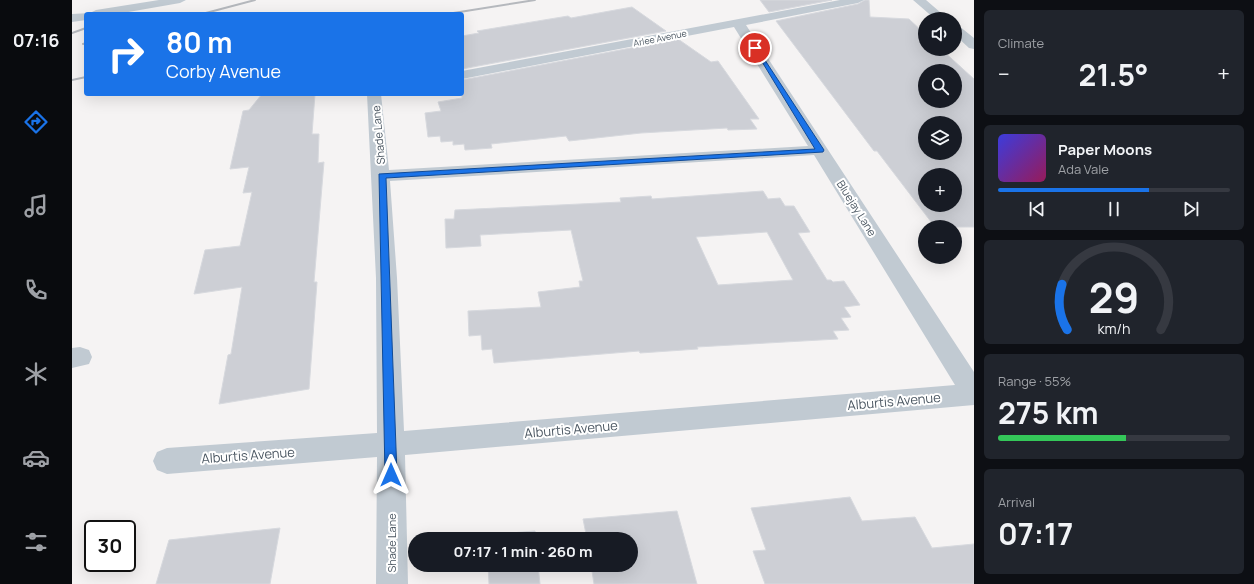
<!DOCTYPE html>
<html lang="en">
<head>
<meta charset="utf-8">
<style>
  body { margin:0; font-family:Manrope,sans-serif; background:#20242c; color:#f1f3f6; height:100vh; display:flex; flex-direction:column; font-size:15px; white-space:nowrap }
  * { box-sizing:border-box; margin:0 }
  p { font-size:13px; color:#9ea1a6 }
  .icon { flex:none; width:22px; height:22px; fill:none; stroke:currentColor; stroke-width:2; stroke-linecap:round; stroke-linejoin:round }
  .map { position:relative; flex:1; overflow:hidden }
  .details { display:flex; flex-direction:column; gap:10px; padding:10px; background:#0d0f14; width:280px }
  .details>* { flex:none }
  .hud { position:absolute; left:12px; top:12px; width:380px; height:84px; border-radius:4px; box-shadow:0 4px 16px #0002; background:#1a73e8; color:#fff; overflow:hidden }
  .buttons { position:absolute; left:846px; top:12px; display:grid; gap:8px }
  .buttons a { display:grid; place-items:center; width:44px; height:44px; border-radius:50%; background:#171b24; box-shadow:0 4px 16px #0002; font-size:20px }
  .speed { position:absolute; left:12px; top:520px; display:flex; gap:8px; font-size:20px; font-weight:700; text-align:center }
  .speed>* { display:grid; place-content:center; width:52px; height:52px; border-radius:50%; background:#171b24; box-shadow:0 4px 16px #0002; line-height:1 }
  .speed .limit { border:2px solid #111; border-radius:6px; background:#fff; color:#111 }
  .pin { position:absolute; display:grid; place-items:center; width:34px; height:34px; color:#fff; margin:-17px; border:2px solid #fff; border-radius:50%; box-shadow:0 1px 4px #0007 }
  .me { position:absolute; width:44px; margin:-22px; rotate:0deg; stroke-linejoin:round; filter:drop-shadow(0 0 3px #0008) }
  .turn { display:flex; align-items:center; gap:14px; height:84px; padding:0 16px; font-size:18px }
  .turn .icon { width:52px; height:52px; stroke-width:2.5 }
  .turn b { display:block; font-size:28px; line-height:34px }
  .big { font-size:30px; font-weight:700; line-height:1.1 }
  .details .tile { flex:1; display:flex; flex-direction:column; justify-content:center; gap:6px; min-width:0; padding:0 14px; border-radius:6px; background:#20242c }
  .details .dial { align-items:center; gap:0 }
  .dial svg { height:104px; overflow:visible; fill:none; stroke:#363941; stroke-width:7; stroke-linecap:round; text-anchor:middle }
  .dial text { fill:#f1f3f6; stroke:none }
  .song { display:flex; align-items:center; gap:12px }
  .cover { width:48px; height:48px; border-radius:6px; background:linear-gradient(135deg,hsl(240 70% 55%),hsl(330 70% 35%)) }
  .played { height:4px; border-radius:2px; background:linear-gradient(90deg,#1a73e8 65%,#363941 65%) }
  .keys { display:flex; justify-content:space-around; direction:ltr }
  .heat { display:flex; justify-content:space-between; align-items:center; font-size:22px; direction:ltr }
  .charge { height:6px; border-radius:3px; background:linear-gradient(90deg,#34c759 55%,#363941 0) }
  .trip { position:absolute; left:336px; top:532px; width:230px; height:40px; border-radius:20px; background:#171b24; box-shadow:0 4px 16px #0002; font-weight:700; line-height:40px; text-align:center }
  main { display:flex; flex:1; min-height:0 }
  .tabs { display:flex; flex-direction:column; width:72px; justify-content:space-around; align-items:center; background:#090b0e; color:#9ea1a6 }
  .tabs .icon { width:28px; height:28px }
  .tabs .selected { color:#1a73e8 }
  .tabs b { font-size:18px; color:#f1f3f6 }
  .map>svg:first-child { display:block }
  .building { fill:#cdcfd5; stroke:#d7d9de; fill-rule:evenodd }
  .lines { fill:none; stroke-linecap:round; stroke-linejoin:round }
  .minor { fill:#c1cad2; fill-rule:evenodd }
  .rail { stroke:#b5b8bd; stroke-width:2 }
  .route { fill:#1a73e8; stroke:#114b97 }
  .labels { text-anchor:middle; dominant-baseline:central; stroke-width:4; stroke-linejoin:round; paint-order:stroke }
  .far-street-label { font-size:9px; fill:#4a5661; stroke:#fff }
  .street-label { font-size:11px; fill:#4a5661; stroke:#fff }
  .near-street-label { font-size:13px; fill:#4a5661; stroke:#fff }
</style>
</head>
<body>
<main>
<nav class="tabs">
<b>07:16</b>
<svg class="icon selected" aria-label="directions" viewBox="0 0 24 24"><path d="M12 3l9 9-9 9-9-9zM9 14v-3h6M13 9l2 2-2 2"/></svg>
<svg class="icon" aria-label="music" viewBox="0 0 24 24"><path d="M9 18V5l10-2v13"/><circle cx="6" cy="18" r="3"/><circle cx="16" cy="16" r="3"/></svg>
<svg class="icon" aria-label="phone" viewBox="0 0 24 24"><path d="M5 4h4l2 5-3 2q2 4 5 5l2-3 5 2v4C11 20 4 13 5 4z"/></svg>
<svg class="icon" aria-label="climate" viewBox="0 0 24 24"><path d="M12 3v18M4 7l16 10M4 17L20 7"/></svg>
<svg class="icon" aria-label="car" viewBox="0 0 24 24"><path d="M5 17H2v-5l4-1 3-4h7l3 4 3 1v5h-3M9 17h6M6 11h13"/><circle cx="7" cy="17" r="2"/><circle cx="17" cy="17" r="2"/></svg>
<svg class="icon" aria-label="filters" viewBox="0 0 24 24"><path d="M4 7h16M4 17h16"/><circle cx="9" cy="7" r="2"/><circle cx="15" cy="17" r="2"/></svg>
</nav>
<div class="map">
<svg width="902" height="584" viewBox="0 0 902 584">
  <rect width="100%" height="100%" fill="#f5f3f3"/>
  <path class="building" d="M688,0H760L697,12Z
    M793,0H797L798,17L837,19L853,34V49H869L902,79V227H863L805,151H802L704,21L786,4ZM853,71H883V101H853ZM853,123H883V153H853ZM853,175H883V205H853Z
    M560,7L594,31L390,69V36L407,33L405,31L496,16L499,18Z
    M606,39L639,62L646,61L687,119H678L685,129L656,130L655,128L569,133L497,141L494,136L419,144L420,148L393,150L392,144L381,145V141L369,142L368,136L356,137L353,113L369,111L366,102L390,98V80Z
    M190,94H243L240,134H247L246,163L252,162L242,282H245L237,389L147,404L156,355L159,354L170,287L122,294L133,250L168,246L180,192L171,193L177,167L158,169L171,111L177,110Z
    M691,191L696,199L708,198L713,206H722L738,232L726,233L755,280H759L761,282L772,281L788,305L772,307L779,317L769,318L777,330L761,331L766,339L625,347L626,349L568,353L567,351L422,363L420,349L410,350L409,335L397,336L396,311L469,307L466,292L508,287L507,281H511L499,230L408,235L409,246L374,248L373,219H382L383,210L549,202L548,198L579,196L580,199ZM695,232L721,280L646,285L624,237Z
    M778,497L790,521L843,517L860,548L902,544V584H693L681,551L694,550L679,508Z
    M605,511L625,584H522L519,565H559V539H515L511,519Z
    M208,528L198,584H84L97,540Z
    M463,531L464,539H414V535Z
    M416,565H466L468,584H417Z"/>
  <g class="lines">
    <path class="minor" d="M87,0H114L108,3L45,14H14V20L0,22V14L18,13L24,10Z
      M768,0H792L786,3L674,25L902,372V405L333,455L336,584H304L305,457L95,474L85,470L81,461L85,452L95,448L305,433L304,278L295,94H309L317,170L736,146L662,27L390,79V71ZM742,155L883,385L332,431L325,278L318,181Z
      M841,0H854L876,19H863Z
      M883,25L887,26L902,38V49L897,48L883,35Z
      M8,347L17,350L20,357L17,364L0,368V348Z"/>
    <path class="rail" d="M130,14L183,0
      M375,14L463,0
      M0,33L14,28
      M11,44L14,43
      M0,80L14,77"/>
  </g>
  <path class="route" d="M681,47L685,48L752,150L751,152L314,178L325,475L323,479L319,481L315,479L313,475L307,174L743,149Z"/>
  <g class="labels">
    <g class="far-street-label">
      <text transform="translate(588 38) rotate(-11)">Arlee Avenue</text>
    </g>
    <g class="street-label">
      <text transform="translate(306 135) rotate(-95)">Shade Lane</text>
      <text transform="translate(785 208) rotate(58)">Bluejay Lane</text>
      <text transform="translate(319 543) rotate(-90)">Shade Lane</text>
    </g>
    <g class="near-street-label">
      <text transform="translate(822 401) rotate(-5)">Alburtis Avenue</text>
      <text transform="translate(499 429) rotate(-5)">Alburtis Avenue</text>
      <text transform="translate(176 455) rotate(-4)">Alburtis Avenue</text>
    </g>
  </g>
</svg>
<div class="buttons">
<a><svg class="icon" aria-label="sound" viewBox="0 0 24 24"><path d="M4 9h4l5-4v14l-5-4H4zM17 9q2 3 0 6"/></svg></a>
<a><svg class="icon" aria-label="search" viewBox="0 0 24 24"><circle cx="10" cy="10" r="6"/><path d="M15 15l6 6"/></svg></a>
<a><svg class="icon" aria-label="layers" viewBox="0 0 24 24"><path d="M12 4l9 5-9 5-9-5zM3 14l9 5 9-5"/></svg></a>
<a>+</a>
<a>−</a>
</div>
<div class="speed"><div class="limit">30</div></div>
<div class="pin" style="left:683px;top:48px;background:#d93025"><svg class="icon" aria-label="arrive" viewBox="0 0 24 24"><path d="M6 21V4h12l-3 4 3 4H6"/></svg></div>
<svg class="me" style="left:319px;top:475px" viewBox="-20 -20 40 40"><path d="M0-17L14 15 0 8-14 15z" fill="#1a73e8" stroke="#fff" stroke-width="4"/></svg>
<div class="trip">07:17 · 1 min · 260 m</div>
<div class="hud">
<div class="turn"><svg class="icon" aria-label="right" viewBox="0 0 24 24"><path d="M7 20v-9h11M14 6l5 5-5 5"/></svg><div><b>80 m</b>Corby Avenue</div></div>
</div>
</div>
<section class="details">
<div class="tile"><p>Climate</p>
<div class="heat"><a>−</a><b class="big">21.5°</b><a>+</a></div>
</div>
<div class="tile">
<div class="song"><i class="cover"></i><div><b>Paper Moons</b><p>Ada Vale</p></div></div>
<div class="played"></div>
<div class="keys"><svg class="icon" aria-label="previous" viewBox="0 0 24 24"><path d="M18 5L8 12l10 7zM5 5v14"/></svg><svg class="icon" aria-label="pause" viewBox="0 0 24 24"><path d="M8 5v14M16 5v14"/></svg><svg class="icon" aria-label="next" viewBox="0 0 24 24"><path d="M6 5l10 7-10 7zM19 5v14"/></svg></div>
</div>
<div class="tile dial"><svg viewBox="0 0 100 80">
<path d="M14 69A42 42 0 1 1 86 69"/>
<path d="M14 69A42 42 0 0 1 10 34" stroke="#1a73e8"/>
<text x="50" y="56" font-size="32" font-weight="700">29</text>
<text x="50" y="72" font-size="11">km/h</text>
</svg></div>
<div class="tile"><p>Range · 55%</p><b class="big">275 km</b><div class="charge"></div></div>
<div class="tile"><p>Arrival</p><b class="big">07:17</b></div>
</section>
</main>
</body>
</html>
